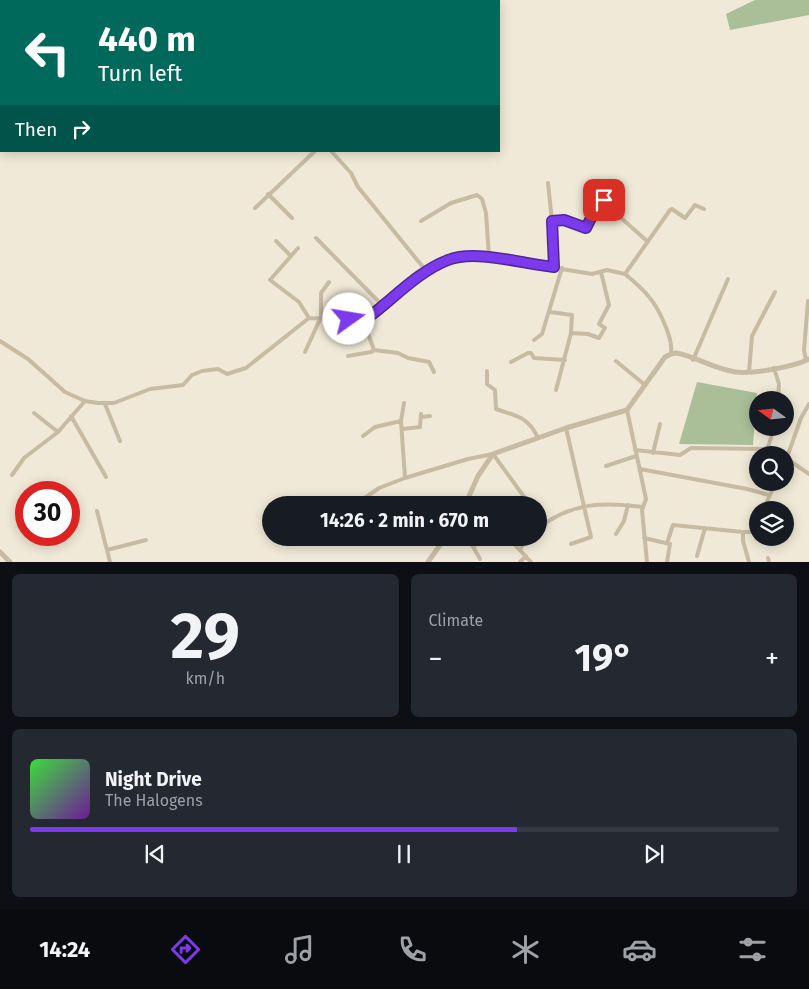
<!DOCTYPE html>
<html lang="en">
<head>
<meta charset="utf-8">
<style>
  body { margin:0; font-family:"Fira Sans",sans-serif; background:#242831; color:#f1f3f6; height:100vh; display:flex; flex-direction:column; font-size:19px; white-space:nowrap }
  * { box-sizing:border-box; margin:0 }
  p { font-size:16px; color:#9ea1a6 }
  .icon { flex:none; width:28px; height:28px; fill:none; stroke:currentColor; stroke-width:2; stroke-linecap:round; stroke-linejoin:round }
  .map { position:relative; height:562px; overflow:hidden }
  .drawer { display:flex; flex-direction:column; gap:12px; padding:12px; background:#0d0f14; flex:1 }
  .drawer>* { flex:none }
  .top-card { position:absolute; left:0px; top:0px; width:500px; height:152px; box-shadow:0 2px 12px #0003; background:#00695c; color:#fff; overflow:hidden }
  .needle { width:32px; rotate:285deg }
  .tools { position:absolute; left:749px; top:391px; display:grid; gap:10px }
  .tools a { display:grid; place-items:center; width:45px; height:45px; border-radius:50%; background:#171b24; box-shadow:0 2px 12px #0003; font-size:25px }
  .speed { position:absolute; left:15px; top:481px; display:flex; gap:10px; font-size:25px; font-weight:700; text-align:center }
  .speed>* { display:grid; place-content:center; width:65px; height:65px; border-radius:50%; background:#171b24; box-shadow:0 2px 12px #0003; line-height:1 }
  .speed .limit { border:8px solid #d22; background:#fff; color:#111 }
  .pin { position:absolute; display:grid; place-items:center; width:42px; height:42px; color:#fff; margin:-21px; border-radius:10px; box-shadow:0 2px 8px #0006 }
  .me { position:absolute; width:55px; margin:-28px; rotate:77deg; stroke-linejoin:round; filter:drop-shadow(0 0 4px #0008) }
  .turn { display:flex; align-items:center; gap:18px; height:105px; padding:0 15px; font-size:22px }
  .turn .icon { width:65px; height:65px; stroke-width:2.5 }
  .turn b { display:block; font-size:35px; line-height:42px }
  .then { display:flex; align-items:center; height:48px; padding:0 15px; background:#0003; gap:10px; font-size:19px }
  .big { font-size:38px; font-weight:700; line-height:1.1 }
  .drawer .widget { flex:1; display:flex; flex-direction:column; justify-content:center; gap:8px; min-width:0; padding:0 18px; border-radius:8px; background:#242831 }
  .drawer .dial { align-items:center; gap:0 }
  .dial b { font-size:65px; line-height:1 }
  .song { display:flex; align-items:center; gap:15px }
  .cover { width:60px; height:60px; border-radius:8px; background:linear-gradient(135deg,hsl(120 70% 55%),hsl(280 70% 35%)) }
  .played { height:5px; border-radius:2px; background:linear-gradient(90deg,#7c3aed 65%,#363941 65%) }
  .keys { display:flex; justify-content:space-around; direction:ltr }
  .heat { display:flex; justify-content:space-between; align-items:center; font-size:28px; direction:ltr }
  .drawer .tiles { flex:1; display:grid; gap:12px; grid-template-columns:1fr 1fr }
  .widget:last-child { grid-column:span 2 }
  .trip { position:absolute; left:262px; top:496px; width:285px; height:50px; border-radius:25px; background:#171b24; box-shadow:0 2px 12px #0003; font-weight:700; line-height:50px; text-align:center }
  .menu { display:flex; height:80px; justify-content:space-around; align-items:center; background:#090b0e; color:#9ea1a6 }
  .menu .icon { width:35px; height:35px }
  .menu .current { color:#7c3aed }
  .menu b { font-size:22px; color:#f1f3f6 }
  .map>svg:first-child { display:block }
  .green { fill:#aabf98 }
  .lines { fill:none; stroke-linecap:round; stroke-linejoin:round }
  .minor { stroke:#c8bba3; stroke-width:4 }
  .tertiary { stroke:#c8bba3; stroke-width:5 }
  .route-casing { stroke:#51269a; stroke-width:12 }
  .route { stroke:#7c3aed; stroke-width:9 }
</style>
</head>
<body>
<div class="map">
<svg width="809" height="562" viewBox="0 0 809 562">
  <rect width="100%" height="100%" fill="#f0e9d7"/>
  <path class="green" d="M755,0H809V15L730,30L726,14Z
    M697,382L757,393L753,445L679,444Z"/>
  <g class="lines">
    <path class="minor" d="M41,0V1
      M146,0L147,1
      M203,0L204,1
      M12,1V0
      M331,151L351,173L358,187L427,272
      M548,183L552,221L554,267
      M268,194L292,218
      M255,208L315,151
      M421,221L451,203L477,195L482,199L486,213L489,257
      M552,221L564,220L586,228L601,200L648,242
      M316,238L383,306
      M276,241L291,256
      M298,248L270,280L299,302L309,318
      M346,298L349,319
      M550,312L572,315L571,333L556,390
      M363,320L374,350
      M571,333L588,334L599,338L605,328L599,324L609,305L601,272
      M534,340L542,334L562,268
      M0,341L28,359L65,392L85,401L98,403H114L150,389L183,385L192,375L202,371L218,369L227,374L246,368L309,318L363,320L427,272L450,259L470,256L489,257L592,274L607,270L625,274
      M305,352L321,317V293L329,282
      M671,353C672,345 670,339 667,330C657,303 647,292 625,274L670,210L672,209L685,218L695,205L704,209
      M348,356L371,352L374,350L398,353L408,358L429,362L434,372
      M693,360L728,279
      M806,360L804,350L808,301
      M616,361L645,385
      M511,362L528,353H531L534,358L565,360
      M774,368L779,384L778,400
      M487,371V384L495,390L496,409C516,416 529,417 538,438
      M749,372L752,336L775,292
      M404,403L401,421L405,478
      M105,404L120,441
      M627,410L646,499L642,510L647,562
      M34,413L58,432
      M71,416L106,477
      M421,417L430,416
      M566,428L591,537L571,544
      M403,429L420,427L421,414
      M363,436L375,427L401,421
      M764,449L768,447L774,428
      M635,450L680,455L691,448L764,449L780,455
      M653,453L660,424
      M786,458L809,474
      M785,463L801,418L809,404
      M606,466L636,456
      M640,469L747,489L769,495
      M12,475L24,458L58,432L85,401
      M350,498L359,502L379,488L405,478L468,459L493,454L530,505
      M763,510L776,482
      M97,511L110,562
      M539,517L544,524
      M539,528C571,502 604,502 643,507
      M743,532V541L749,562
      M616,534L624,521L628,505
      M468,538L480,559
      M644,538L670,544L667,562
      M667,543L673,525L743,532H753L758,529
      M515,545L531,562
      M473,547L482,539
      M521,548L527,538
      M107,550L146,540
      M697,556L705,528
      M768,558L769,562
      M520,562L526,556"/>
    <path class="tertiary" d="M0,40L1,41
      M0,109L1,97
      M465,505L478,476L493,454L566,428L627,410L665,357C669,355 672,353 676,353C695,356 714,369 736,372C753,374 794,367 809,359
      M0,552L10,562
      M428,562L445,538"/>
  </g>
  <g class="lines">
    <defs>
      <path id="route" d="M349,319L363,320L370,316C394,298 419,271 448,260C476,249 523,264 554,267L552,221L564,220L586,228L599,202L604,200"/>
    </defs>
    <use href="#route" class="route-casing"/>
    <use href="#route" class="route"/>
  </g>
</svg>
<div class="tools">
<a><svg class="needle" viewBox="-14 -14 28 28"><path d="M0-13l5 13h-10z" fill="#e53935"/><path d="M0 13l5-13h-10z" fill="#9ea1a6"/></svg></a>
<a><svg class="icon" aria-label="search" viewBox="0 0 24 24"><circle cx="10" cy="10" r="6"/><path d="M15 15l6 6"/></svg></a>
<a><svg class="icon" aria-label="layers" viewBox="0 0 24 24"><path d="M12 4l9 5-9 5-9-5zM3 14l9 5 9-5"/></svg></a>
</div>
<div class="speed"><div class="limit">30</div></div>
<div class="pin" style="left:604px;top:200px;background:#d93025"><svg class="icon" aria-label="arrive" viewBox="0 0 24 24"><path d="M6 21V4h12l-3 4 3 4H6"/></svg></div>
<svg class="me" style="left:349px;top:319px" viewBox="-20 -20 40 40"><circle r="19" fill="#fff"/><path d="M0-13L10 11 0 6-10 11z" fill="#7c3aed"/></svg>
<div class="trip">14:26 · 2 min · 670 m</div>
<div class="top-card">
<div class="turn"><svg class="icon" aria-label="left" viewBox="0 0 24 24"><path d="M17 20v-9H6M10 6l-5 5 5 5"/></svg><div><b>440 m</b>Turn left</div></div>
<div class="then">Then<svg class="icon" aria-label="right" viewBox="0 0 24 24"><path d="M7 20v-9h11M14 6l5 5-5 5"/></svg></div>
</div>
</div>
<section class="drawer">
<div class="tiles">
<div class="widget dial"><b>29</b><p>km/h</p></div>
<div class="widget"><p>Climate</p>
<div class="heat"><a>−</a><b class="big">19°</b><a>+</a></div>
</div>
<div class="widget">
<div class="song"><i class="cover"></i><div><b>Night Drive</b><p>The Halogens</p></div></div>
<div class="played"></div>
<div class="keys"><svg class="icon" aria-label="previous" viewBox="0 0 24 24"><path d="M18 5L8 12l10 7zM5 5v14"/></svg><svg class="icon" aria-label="pause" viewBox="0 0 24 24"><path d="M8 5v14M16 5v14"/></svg><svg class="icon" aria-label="next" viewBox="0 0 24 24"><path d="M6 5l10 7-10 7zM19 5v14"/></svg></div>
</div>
</div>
</section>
<nav class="menu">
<b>14:24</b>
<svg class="icon current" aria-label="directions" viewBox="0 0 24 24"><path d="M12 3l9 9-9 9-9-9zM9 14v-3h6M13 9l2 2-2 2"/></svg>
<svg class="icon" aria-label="music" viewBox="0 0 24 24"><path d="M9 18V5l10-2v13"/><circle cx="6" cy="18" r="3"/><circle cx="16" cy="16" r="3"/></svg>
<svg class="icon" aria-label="phone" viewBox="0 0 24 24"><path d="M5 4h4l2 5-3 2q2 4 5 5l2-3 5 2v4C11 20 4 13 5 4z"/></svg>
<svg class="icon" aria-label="climate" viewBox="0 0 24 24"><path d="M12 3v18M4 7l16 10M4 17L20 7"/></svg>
<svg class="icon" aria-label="car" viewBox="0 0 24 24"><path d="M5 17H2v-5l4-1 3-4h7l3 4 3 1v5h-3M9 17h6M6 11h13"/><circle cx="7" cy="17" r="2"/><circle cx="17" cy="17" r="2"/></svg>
<svg class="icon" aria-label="filters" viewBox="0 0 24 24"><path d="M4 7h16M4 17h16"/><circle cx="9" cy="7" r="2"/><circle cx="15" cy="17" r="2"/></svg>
</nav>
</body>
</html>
